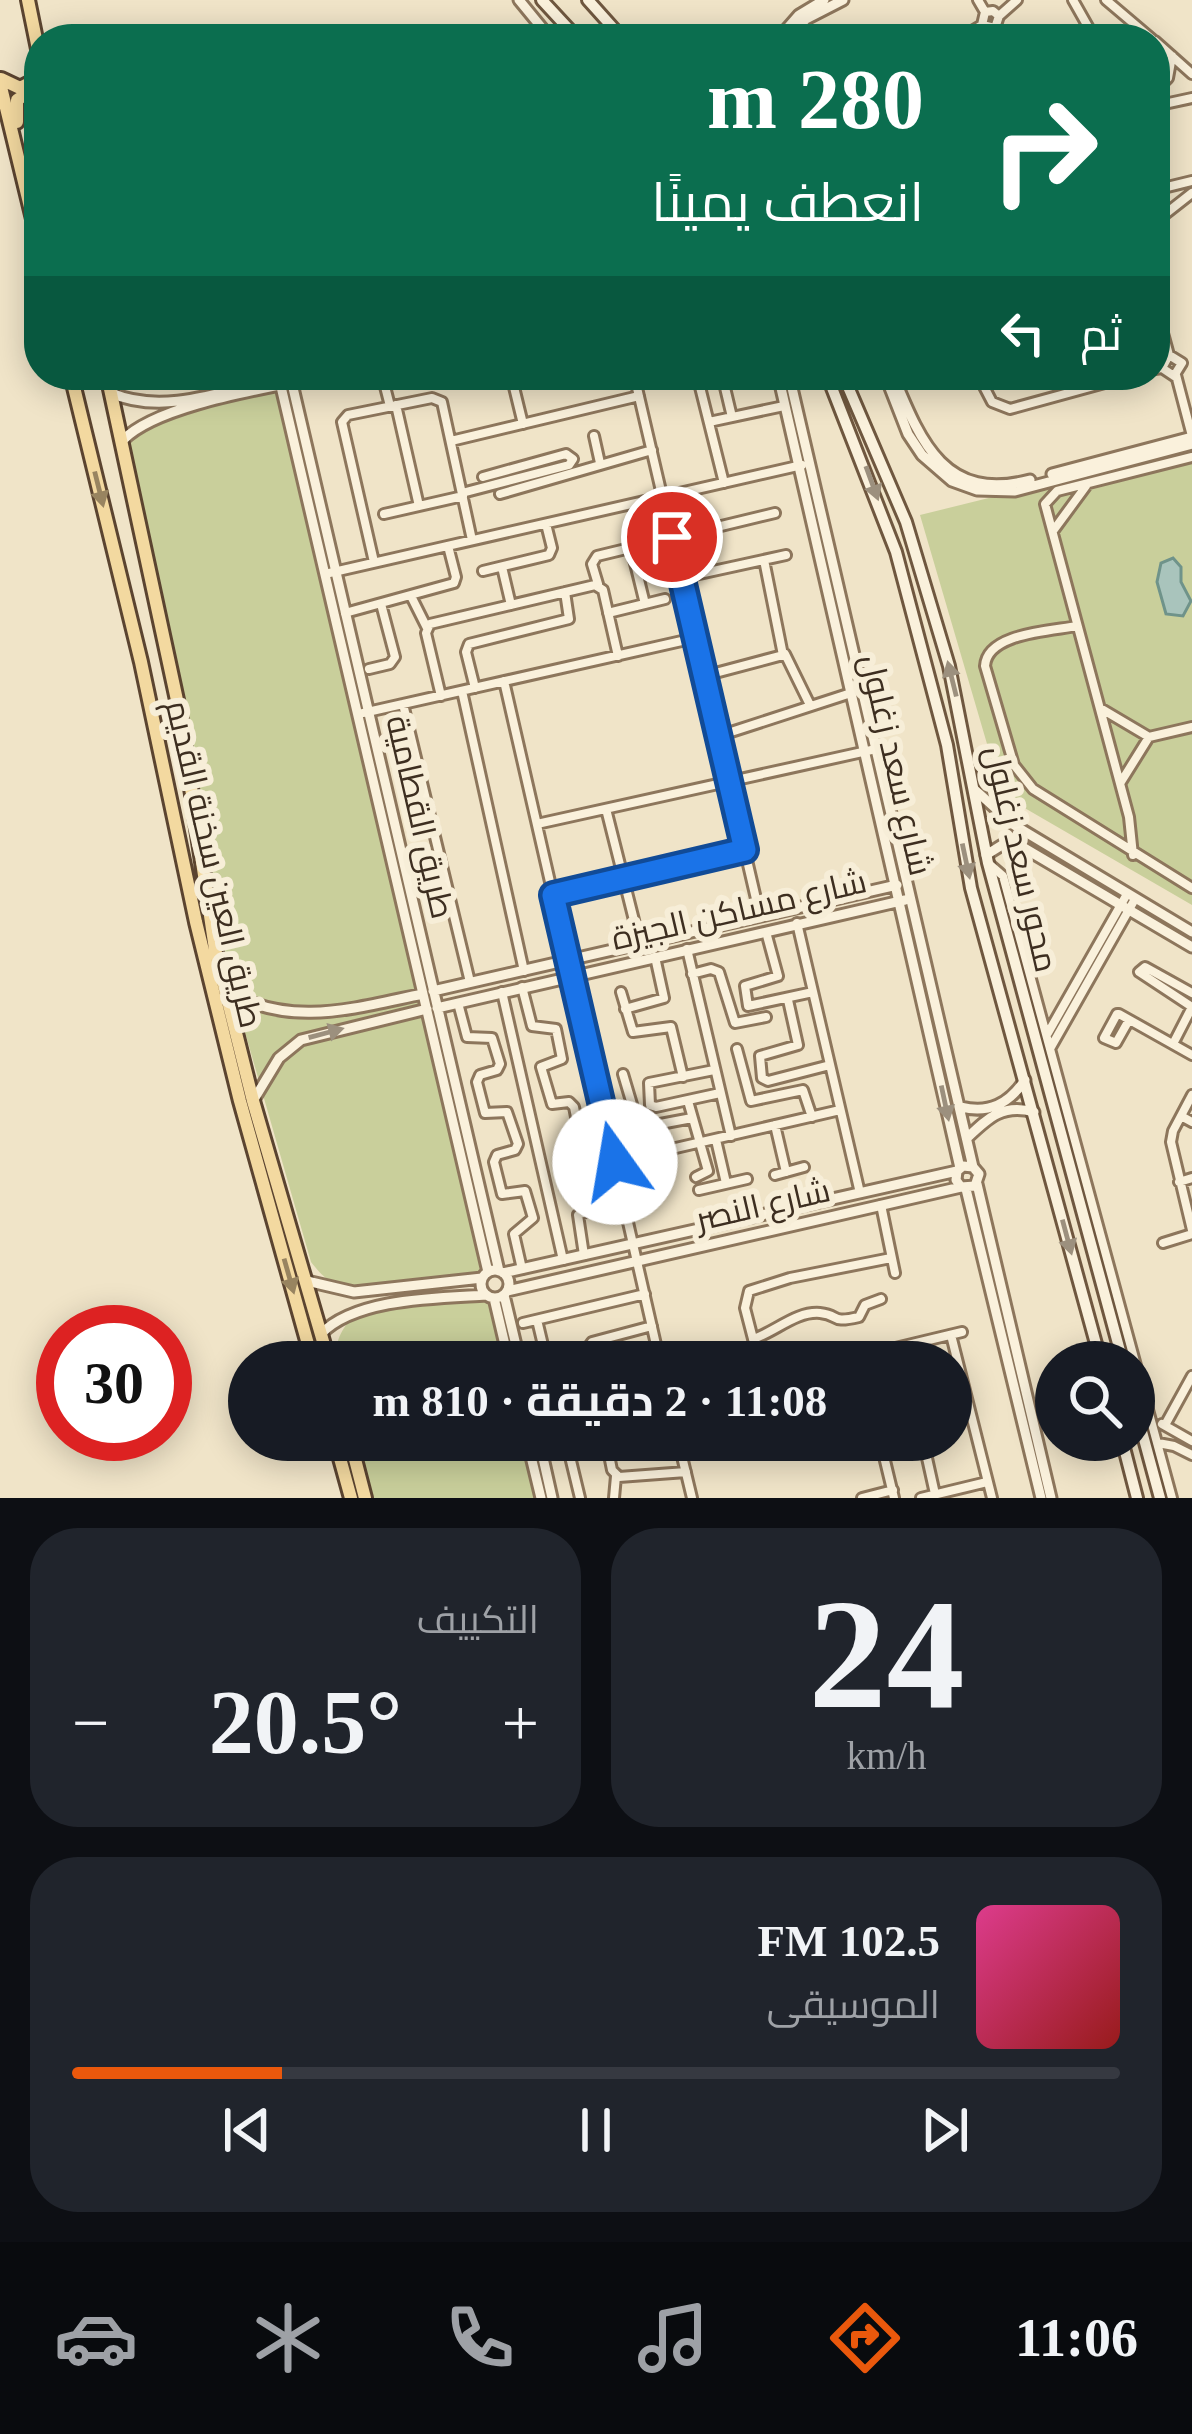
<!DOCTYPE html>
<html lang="ar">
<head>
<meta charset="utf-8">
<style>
  body { margin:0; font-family:"Times New Roman",Cairo,serif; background:#20242c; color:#f1f3f6; direction:rtl; height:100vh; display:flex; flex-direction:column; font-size:45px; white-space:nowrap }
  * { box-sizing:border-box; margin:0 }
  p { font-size:39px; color:#9ea1a6 }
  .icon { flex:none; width:66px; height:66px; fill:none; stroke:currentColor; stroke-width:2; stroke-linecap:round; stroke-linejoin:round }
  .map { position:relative; height:1498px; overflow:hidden; direction:ltr }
  .panel { display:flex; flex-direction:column; gap:30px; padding:30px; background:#0d0f14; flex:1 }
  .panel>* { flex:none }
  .hud { position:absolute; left:24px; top:24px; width:1146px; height:366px; border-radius:48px; box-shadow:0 6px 30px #0003; direction:rtl; background:#0b6e4f; color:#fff; overflow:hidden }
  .controls { position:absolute; left:1035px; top:1341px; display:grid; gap:24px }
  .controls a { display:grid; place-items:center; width:120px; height:120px; border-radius:50%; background:#171b24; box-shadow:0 6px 30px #0003; font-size:60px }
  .speed { position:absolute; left:36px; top:1305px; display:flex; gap:24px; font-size:60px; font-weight:700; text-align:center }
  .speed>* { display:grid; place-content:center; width:156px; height:156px; border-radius:50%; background:#171b24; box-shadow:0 6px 30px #0003; line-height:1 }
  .speed .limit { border:18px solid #d22; background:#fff; color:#111 }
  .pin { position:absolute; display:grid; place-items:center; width:102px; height:102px; color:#fff; margin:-51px; border:6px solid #fff; border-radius:50%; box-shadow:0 3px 12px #0007 }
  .me { position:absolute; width:132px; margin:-66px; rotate:347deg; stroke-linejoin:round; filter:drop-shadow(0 0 9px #0008) }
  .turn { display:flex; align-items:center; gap:42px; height:252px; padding:0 48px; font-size:54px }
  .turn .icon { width:156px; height:156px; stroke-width:2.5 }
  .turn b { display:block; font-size:84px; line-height:102px }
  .then { display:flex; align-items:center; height:114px; padding:0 48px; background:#0003; gap:24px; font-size:45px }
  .big { font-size:90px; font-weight:700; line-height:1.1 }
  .panel .widget { flex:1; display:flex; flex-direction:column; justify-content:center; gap:18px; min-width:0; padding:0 42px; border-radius:48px; background:#20242c }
  .panel .dial { align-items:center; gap:0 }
  .dial b { font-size:156px; line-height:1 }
  .song { display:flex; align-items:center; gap:36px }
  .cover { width:144px; height:144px; border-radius:18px; background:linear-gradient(135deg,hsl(330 70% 55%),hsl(0 70% 35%)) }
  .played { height:12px; border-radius:6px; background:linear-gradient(90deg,#ea580c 20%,#363941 20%) }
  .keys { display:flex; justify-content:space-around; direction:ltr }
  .heat { display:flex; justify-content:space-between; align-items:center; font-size:66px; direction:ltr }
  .panel .tiles { flex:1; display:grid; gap:30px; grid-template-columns:1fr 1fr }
  .widget:last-child { grid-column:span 2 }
  .trip { position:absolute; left:228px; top:1341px; width:744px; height:120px; border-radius:60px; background:#171b24; box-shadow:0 6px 30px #0003; font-weight:700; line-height:120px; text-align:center; direction:rtl }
  .tabs { display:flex; height:192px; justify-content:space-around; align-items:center; background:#090b0e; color:#9ea1a6 }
  .tabs .icon { width:84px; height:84px }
  .tabs .current { color:#ea580c }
  .tabs b { font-size:54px; color:#f1f3f6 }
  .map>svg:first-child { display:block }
  .green { fill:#c9cf9b }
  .water { fill:#a9c4bc; stroke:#6f938a; stroke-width:3 }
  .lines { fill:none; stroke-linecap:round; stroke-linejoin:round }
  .minor-casing { stroke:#8d765c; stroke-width:14 }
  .tertiary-casing { stroke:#8d765c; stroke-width:15 }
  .secondary-casing { stroke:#6f573f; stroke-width:16 }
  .primary-casing { stroke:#5b4430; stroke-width:18 }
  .minor { stroke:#faf1dc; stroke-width:8 }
  .tertiary { stroke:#faf1dc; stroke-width:9 }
  .secondary { stroke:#faf1dc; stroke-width:10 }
  .primary { stroke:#f3d9a0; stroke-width:12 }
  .oneway { fill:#9c907e }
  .oneway2 { fill:#988460 }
  .route-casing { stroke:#114b97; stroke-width:30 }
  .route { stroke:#1a73e8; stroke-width:21 }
  .labels { text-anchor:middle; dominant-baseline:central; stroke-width:12; stroke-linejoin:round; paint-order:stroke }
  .street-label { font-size:33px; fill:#3d2e20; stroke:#f7eed8 }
</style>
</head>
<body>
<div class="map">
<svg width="1192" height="1498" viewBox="0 0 1192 1498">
  <rect width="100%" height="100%" fill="#f0e4c8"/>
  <path class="green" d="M281,386L483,1271L357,1288C334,1287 325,1280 311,1262L228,973L191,748L126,437L173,412Z
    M1192,448V905L1002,795L920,515Z
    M486,1295L494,1298L509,1362H337C332,1341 347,1316 368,1308C391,1300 458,1298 486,1295Z
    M357,1440H526L539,1498H372Z"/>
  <path class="water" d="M1173,558L1181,567V582L1191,601L1183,616L1166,614L1157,582L1161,563Z"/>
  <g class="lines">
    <defs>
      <path id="minor" d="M978,0L985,12
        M1073,0L1095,39
        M1106,0L1152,39
        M999,16L1017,0
        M995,28L1001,39
        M959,39L982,25L985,12L993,11L999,16L995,28L982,25
        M1155,41L1192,74
        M1155,91L1168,78L1172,56
        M1155,106L1192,98
        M1155,190L1192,181
        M1155,222L1192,193
        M1155,304L1169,355
        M1155,369L1162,368L1169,355L1182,363L1174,376L1162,368
        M382,375L390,406
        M511,375L523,424
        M634,375L760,916
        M697,375L724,483
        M722,375L732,417
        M978,375L992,402L1010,409L1134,375
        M1176,375L1192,436
        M396,405L419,506
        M709,422L784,406
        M594,436L600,463
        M451,441L639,396
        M462,493L569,465L573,459L566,454L483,477
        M500,494L652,450
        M384,514L463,496
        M1053,531L1086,486
        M631,547L645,604
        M374,562L342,422L348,415L432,398L442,402L472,540
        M502,567L511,605
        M483,571L549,555L552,548L546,524
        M325,574L802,465
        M681,578L786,555
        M598,584L592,564L597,556L775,513
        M411,596L427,628
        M345,613L454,583L456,577L448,546
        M608,613L665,599
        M1077,626C1051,631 987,633 985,666L1014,765L1033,789L1192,888
        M785,654L810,705
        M369,669L390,664L395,657L381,604
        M704,676L783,655L764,560
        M504,681L660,1362
        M475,688L466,652L469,644L569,619L565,592
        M462,691L524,971
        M441,696L426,633L430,624L595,585L603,590L618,656
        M403,704L470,982
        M1100,708L1149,737L1192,727
        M363,713L695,638
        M731,732L851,693
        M1121,782L1149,737
        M606,809L640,944
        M537,824L876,749
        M1133,855L1129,817L1045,504L1057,491L1192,457
        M988,863L1003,876L1172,1498
        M554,895L745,850
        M797,923L860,1193
        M766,932L778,976L745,986L748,1006L813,992
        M687,949L731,1136
        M692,974L711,969L719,972L735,1023L766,1017
        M522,987L532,1026L556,1029L562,1059L541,1067L552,1104L569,1102L574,1107L580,1137L562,1147L564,1173L570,1177L590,1175L598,1203L595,1208L578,1215L584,1255
        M502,992L563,1260
        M621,992L633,1032L671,1027L683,1077
        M1192,993L1145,967L1139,972L1192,1007
        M788,1000L798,1045L760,1056L762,1078L768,1081L830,1065
        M458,1003L467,1037L492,1038L500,1064L497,1070L480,1075L477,1082L485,1113L507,1112L518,1144L515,1150L497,1155L494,1162L502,1194L525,1191L533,1218L514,1234L522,1269
        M625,1009L664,998L655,957
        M1129,1020L1116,1043L1104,1038L1117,1014H1119L1192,1055
        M1048,1033L1127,894
        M1173,1044L1192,1007
        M1051,1047L1135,899
        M737,1049L751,1101L803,1090L812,1117
        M714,1070L649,1083L650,1105L656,1107L720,1093
        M623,1074L639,1128L692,1118
        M1192,1095L1173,1131L1171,1142L1192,1230
        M688,1101L708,1171L696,1177
        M1181,1116L1192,1122
        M775,1125L786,1172
        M716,1140L726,1183
        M615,1162L840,1110
        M775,1175L804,1167
        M1179,1182L1192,1178
        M699,1190L747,1179
        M881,1205L895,1273
        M1163,1243L1192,1234
        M537,1320L547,1362
        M523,1323L645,1294
        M951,1335L992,1498
        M753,1339C775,1332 796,1311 820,1313C841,1315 829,1324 859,1317L865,1305L881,1299
        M588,1362L587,1349L592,1342L652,1326
        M759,1362L745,1308L749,1291L790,1278L891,1258
        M837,1362L962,1332
        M1162,1424L1192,1441
        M1165,1425L1192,1376
        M566,1440L580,1498
        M606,1440L612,1470L619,1477L686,1472
        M678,1440L692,1498
        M880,1440L894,1498
        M923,1440L935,1494
        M1158,1443L1174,1446L1192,1455
        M614,1498L616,1476
        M862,1498L893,1490
        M921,1498L987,1482"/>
      <path id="tertiary" d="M519,0L551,39
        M778,39L799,15L824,0
        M786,39L806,19L843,0
        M290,375L499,1271
        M778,375L960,1168
        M789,375L973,1167L979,1174L975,1186L961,1187L956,1180L957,1171L963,1166L973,1167
        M885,375L908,434L922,455L952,481L977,490L1015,491L1192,444
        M893,375C920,440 944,503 1030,480
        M279,378L488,1272
        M111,393C164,416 226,390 280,378
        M123,440C159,403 276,387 329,375
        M1052,474L1192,437
        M974,789L1014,825L1192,932
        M986,855L1002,845H1019L1192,947
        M225,990C290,1029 354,1008 423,994
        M433,991L897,885
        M437,1008L905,900
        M253,1101L279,1058L301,1040L427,1009
        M961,1107C989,1114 1009,1104 1025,1080
        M967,1138C988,1118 1003,1103 1034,1112
        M977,1184L1051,1498
        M966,1189L1041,1498
        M481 1284a14 14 0 1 1 28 0a14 14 0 1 1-28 0Z
        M503,1273L957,1171
        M307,1281L354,1292L482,1278
        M507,1291L961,1187
        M504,1295L520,1362
        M494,1298L509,1362
        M321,1334C355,1298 438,1298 486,1295
        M527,1440L541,1498
        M539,1440L552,1498"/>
      <path id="secondary" d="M542,0L578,39
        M588,0L623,39
        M827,375L896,552L947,745L971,888L1101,1362
        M843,375L906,522L949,666L988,863L1123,1362
        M1134,1381L1141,1379
        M1134,1402L1160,1498
        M1122,1440L1137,1498"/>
      <path id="primary" d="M28,0L39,54
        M1,79L20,88L39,78
        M0,83L39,244
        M17,122V100L26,94H39
        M71,375L141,662L196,922L240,1101L313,1362
        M107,375L180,714L215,949L253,1101L329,1362
        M335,1440L351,1498
        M350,1440L365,1498"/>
    </defs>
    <use href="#minor" class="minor-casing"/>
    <use href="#tertiary" class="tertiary-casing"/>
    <use href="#secondary" class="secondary-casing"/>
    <use href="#primary" class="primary-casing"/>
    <use href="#minor" class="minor"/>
    <use href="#tertiary" class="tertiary"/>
    <use href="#secondary" class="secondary"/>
    <use href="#primary" class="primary"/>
  </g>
  <defs><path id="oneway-solid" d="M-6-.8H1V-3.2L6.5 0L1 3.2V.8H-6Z" transform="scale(3)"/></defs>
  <g class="oneway">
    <use href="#oneway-solid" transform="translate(872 483) rotate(70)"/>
    <use href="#oneway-solid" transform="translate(952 679) rotate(-104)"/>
    <use href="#oneway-solid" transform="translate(966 861) rotate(78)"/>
    <use href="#oneway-solid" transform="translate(326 1033) rotate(-15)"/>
    <use href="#oneway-solid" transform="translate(945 1103) rotate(78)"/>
    <use href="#oneway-solid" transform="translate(1067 1237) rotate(75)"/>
  </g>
  <g class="oneway2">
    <use href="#oneway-solid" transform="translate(99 489) rotate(76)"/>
    <use href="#oneway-solid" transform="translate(289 1276) rotate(74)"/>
  </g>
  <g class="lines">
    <defs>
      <path id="route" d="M615,1162L553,895L745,850L672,537"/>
    </defs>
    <use href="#route" class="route-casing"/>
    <use href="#route" class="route"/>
  </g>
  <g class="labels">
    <g class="street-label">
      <text transform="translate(896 765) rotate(77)">شارع سعد زغلول</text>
      <text transform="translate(420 817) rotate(77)">طريق القطامية</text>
      <text transform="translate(1021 859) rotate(77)">محور سعد زغلول</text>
      <text transform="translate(214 864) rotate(77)">طريق العين سخنة القديم</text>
      <text transform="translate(739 910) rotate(-13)">شارع مساكن الجيزة</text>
      <text transform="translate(763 1205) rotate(-13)">شارع النصر</text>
    </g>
  </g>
</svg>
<div class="controls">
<a><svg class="icon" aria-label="search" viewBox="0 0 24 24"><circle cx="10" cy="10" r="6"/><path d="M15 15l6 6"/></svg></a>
</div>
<div class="speed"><div class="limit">30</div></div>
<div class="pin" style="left:672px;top:537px;background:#d93025"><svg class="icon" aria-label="arrive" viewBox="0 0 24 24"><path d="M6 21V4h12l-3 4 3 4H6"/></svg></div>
<svg class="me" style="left:615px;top:1162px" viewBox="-20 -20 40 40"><circle r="19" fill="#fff"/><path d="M0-13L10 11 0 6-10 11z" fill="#1a73e8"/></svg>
<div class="trip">11:08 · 2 دقيقة · 810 m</div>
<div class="hud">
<div class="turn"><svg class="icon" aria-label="right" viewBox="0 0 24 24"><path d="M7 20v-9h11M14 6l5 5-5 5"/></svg><div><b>280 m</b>انعطف يمينًا</div></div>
<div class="then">ثم<svg class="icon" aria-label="left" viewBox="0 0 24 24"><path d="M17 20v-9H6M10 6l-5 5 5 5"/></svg></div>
</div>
</div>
<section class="panel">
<div class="tiles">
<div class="widget dial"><b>24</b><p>km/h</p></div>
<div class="widget"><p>التكييف</p>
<div class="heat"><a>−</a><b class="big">20.5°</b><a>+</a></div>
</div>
<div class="widget">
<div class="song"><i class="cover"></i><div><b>102.5 FM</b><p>الموسيقى</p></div></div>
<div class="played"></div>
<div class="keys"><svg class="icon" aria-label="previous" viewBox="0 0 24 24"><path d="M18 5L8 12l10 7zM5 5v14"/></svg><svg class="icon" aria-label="pause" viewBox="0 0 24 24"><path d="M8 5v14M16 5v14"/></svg><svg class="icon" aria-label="next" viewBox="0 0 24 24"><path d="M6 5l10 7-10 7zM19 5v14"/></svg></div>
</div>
</div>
</section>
<nav class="tabs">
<b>11:06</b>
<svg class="icon current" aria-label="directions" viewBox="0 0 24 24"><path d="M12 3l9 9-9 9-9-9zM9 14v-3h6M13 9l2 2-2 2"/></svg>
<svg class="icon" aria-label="music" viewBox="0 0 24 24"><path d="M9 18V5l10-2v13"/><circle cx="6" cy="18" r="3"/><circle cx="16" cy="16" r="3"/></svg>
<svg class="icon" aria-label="phone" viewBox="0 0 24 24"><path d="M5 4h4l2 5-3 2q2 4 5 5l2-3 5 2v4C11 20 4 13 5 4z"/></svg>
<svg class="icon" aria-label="climate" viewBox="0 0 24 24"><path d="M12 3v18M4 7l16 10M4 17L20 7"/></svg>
<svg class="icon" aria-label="car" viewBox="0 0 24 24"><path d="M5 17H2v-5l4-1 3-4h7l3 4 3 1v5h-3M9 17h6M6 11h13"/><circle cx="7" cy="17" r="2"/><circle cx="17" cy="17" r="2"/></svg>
</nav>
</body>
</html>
